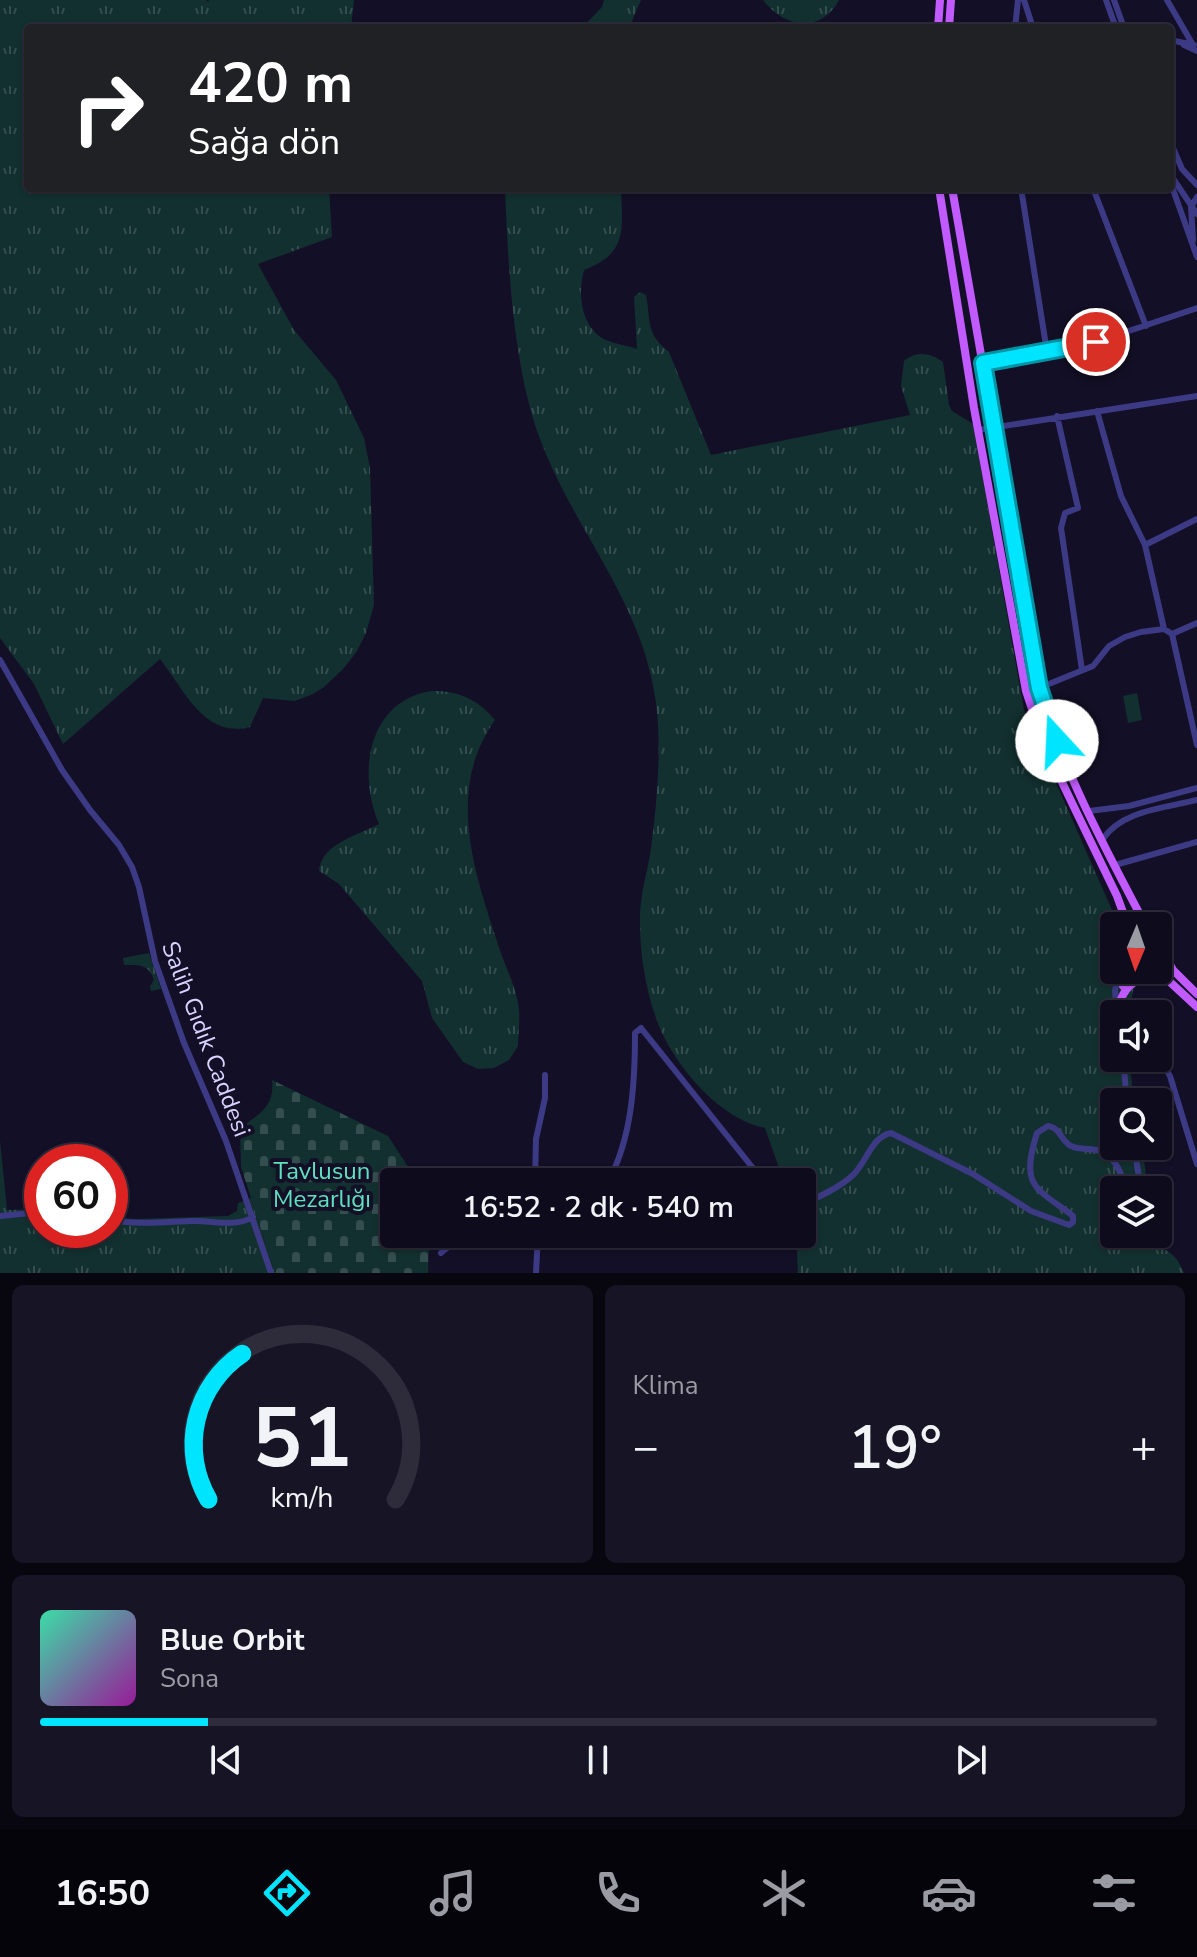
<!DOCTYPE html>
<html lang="tr">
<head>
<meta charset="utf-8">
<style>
  body { margin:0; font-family:"Nunito Sans",sans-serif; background:#171425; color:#f1f3f6; height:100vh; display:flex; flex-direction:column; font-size:30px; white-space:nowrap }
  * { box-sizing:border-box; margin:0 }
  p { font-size:26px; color:#9b9ba3 }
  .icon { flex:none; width:44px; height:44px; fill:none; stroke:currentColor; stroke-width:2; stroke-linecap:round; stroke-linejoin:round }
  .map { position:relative; height:1273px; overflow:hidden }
  .panel { display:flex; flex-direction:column; gap:12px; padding:12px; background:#08060f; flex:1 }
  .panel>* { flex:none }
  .top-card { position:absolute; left:24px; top:24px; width:1150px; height:168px; border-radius:8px; box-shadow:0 2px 6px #0004,0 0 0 2px #2e2b3b; background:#202124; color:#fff; overflow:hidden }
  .needle { width:52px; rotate:182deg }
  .buttons { position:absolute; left:1100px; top:912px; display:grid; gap:16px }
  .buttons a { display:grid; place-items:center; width:72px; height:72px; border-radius:8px; background:#0e0b1c; box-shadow:0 2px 6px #0004,0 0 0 2px #2e2b3b; font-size:40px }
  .speed { position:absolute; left:24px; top:1144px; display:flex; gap:16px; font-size:40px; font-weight:700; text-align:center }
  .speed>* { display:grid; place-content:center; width:104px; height:104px; border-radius:50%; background:#0e0b1c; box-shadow:0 2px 6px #0004,0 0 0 2px #2e2b3b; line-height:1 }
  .speed .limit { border:12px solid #d22; background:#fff; color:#111 }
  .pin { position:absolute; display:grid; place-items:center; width:68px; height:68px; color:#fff; margin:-34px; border:4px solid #fff; border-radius:50%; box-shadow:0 2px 8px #0007 }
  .me { position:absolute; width:88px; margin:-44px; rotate:340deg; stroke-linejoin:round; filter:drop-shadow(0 0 6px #0008) }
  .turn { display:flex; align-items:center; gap:28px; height:168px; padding:0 32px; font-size:36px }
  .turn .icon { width:104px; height:104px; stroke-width:2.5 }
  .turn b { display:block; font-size:56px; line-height:68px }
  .big { font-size:60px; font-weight:600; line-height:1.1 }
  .panel .tile { flex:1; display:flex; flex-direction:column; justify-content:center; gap:12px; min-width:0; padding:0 28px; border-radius:12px; background:#171425 }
  .panel .dial { align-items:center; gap:0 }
  .dial svg { height:208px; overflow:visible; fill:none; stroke:#2e2b3b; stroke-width:7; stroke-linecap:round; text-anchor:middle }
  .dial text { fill:#f1f3f6; stroke:none }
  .song { display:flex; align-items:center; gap:24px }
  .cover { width:96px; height:96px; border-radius:12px; background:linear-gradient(135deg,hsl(160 70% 55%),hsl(300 70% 35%)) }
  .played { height:8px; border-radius:4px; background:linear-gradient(90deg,#00e5ff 15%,#2e2b3b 15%) }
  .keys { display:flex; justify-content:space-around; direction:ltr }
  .heat { display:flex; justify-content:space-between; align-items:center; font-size:44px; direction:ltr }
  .panel .tiles { flex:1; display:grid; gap:12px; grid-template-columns:1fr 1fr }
  .tile:last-child { grid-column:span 2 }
  .trip { position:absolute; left:380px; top:1168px; width:436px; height:80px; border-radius:8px; background:#0e0b1c; box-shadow:0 2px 6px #0004,0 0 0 2px #2e2b3b; font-weight:600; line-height:80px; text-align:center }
  .tabs { display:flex; height:128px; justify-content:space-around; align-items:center; background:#06040b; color:#9b9ba3 }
  .tabs .icon { width:56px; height:56px }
  .tabs .active { color:#00e5ff }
  .tabs b { font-size:36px; color:#f1f3f6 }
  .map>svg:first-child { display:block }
  .grass { fill:url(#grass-tufts) }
  .cemetery { fill:url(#cemetery-stones) }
  .pitch { fill:#12302f }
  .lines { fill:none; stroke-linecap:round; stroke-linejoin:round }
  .minor { stroke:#3d3a85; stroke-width:6 }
  .major { stroke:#c25bff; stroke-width:8 }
  .route-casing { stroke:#0095a6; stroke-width:20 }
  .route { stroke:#00e5ff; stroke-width:14 }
  .labels { text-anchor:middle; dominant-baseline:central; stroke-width:8; stroke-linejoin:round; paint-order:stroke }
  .street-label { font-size:24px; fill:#d9d4ff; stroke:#130f26 }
  .park-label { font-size:24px; fill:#5fe0c0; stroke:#130f26 }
</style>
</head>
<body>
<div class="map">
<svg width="1197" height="1273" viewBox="0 0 1197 1273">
  <defs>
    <pattern id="grass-tufts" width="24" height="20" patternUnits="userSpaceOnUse" patternTransform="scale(2)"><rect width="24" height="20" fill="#12302f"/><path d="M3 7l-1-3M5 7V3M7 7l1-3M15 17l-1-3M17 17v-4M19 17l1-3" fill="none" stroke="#344d4e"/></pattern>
    <pattern id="cemetery-stones" width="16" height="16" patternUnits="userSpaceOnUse" patternTransform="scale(2)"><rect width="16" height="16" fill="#12302f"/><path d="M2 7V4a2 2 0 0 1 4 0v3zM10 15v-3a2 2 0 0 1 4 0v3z" fill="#344d4e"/></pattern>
  </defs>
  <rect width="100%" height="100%" fill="#130f26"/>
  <path class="grass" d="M0,0H206L208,2L209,0H354L351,28H28V188H329L332,237L258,264L294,330L336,380L364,438L370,468L374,605L366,633L357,651L344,668L324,687L313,694L295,701L263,698L250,727C204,739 184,689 160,659L63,744L34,684L0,638Z
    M604,0H641L629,28H582L602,7Z
    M763,0H839C821,34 784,28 763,0Z
    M505,188H621C622,228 629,253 584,270C578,291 580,321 599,336C608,343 626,345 637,349L634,297L640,292L646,295C651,320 645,333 669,352L711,455L910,415L901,386L904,361C916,350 931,353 943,362L949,405L952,411L973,424L1024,710L1119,926H1114V970H1136L1141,983L1134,987L1128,1014H1114V1058H1129L1134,1102H1114V1146H1142L1148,1190H1114V1234H1145L1143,1246C1166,1246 1176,1253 1184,1273H798L796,1234H802V1182H784L765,1128C719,1119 673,1064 657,1021C645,988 639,949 640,914C641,891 648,870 651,848C657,801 662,751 656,703C643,602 575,532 540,439C513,367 508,265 505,188Z
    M431,691C457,690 478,699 495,720C443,793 477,880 502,956C508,972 515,987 518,1003C521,1016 518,1033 518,1046L509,1060L494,1068L478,1069L463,1062L432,1018L422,981L339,884L319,871C322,843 357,836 379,824C357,773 368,701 431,691Z
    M149,953L161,989L151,991L150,986L154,980C149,964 139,965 124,965L123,958Z
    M0,1141L7,1210L42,1209V1230H110V1217L135,1219L228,1216L237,1211L238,1203L251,1198L275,1273H0Z"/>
  <path class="cemetery" d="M272,1080L388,1136L418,1182H394V1234H426L429,1245L428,1273H275L241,1167L240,1127C260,1115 275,1106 272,1080Z"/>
  <path class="pitch" d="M1137,693L1142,720L1128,723L1123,696Z"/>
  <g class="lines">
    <path class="minor" d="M1024,0L1033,28
      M1106,0L1116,28
      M1114,0L1124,28
      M1167,0L1193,45
      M1015,28L1018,0
      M1170,40L1194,45
      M1184,45L1197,51
      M1170,141L1182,169L1197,185
      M1170,174L1197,214
      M1170,181L1197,257
      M1021,188L1047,352
      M1093,188L1146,326
      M1193,240L1191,207L1197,197
      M983,363L1096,342L1197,308
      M1097,411L1121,496L1145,545
      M1057,416L1078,508L1065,513L1061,528L1082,670
      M978,430L1197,396
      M1197,623L1172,634L1197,745
      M1172,634L1164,629L1145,545L1197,519
      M0,660L62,770L90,810L119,845L132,867L139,887L155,961L184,1043L226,1141L271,1273
      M1039,688L1093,666L1109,646L1125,637L1141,632L1164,629
      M1089,811L1129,806L1197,788
      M1102,840C1122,810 1165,808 1197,800
      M1115,865L1197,842
      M1117,1014L1115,990L1120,970
      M1158,1056L1170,1076L1197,1164
      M1123,1058L1127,1102
      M1134,1146L1141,1190
      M535,1182L536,1139L545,1098V1075
      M608,1182C632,1138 635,1083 635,1033L641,1028L764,1182
      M802,1204C818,1198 840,1187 853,1175C867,1162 871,1137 891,1133L973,1174L1031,1211L1069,1225L1073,1222V1216C1035,1187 1020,1187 1037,1133L1048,1126C1061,1128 1060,1140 1071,1146C1079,1150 1089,1148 1097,1150C1116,1155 1121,1174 1127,1190
      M0,1216L42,1212
      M110,1220C138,1225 163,1222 191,1221C212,1220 234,1228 253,1217
      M441,1253C453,1240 475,1241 491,1234
      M536,1273L538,1234"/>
    <path class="major" d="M938,28L940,0
      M949,28L951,0
      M939,188L974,408L1026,691L1044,745L1117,896L1128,926
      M952,188L1039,688C1063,771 1106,850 1146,926
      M1160,947L1173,970L1197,994
      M1157,970L1197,1007
      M1123,986L1135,970
      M1121,999C1130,978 1148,974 1169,979"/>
  </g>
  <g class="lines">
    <defs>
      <path id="route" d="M1057,741L1039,688L983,363L1096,342"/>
    </defs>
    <use href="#route" class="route-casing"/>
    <use href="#route" class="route"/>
  </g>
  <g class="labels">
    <g class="street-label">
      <text transform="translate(206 1039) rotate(69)">Salih Gıdık Caddesi</text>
    </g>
    <g class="park-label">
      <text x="322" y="1171">Tavlusun<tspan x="322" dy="28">Mezarlığı</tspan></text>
    </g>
  </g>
</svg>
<div class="buttons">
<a><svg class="needle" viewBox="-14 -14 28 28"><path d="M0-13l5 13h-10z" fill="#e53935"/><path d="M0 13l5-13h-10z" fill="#9b9ba3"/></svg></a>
<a><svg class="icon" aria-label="sound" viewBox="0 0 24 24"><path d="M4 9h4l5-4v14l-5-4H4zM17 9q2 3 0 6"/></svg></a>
<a><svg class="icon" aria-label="search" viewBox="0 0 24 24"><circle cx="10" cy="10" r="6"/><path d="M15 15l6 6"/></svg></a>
<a><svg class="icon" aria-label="layers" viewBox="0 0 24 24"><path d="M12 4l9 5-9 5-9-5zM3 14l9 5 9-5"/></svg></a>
</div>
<div class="speed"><div class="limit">60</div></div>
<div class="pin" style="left:1096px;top:342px;background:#d93025"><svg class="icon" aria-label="arrive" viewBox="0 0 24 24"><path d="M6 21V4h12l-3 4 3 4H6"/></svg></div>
<svg class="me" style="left:1057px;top:741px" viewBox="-20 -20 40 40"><circle r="19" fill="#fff"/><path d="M0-13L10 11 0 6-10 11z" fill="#00e5ff"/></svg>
<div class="trip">16:52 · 2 dk · 540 m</div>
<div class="top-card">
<div class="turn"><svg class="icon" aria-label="right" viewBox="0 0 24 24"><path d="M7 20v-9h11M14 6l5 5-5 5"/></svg><div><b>420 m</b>Sağa dön</div></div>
</div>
</div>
<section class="panel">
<div class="tiles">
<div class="tile dial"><svg viewBox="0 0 100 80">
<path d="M14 69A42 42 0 1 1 86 69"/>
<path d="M14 69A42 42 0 0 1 27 13" stroke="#00e5ff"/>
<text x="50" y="56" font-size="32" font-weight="700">51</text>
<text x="50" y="72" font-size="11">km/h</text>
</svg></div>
<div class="tile"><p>Klima</p>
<div class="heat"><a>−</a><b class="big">19°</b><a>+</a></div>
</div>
<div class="tile">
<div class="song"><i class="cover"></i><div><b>Blue Orbit</b><p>Sona</p></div></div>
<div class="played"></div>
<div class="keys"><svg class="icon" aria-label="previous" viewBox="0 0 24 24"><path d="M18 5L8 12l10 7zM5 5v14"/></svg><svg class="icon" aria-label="pause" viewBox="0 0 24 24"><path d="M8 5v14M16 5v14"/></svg><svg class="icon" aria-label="next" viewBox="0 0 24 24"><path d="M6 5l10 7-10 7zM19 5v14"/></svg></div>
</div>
</div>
</section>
<nav class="tabs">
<b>16:50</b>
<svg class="icon active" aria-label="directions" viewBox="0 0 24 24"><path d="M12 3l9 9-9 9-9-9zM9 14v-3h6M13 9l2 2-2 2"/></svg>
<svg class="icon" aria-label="music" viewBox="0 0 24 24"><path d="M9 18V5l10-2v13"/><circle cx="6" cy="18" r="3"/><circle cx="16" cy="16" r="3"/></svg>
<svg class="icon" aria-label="phone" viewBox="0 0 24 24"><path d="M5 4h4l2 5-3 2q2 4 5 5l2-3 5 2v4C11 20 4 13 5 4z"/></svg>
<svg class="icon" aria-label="climate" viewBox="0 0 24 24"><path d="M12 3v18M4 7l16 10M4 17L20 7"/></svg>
<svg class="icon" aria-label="car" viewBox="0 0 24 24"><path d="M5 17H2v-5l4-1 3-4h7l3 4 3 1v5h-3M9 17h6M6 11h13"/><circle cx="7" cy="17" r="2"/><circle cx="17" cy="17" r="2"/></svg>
<svg class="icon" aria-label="filters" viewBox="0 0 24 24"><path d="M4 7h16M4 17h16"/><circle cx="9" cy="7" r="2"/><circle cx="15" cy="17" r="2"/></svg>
</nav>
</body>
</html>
